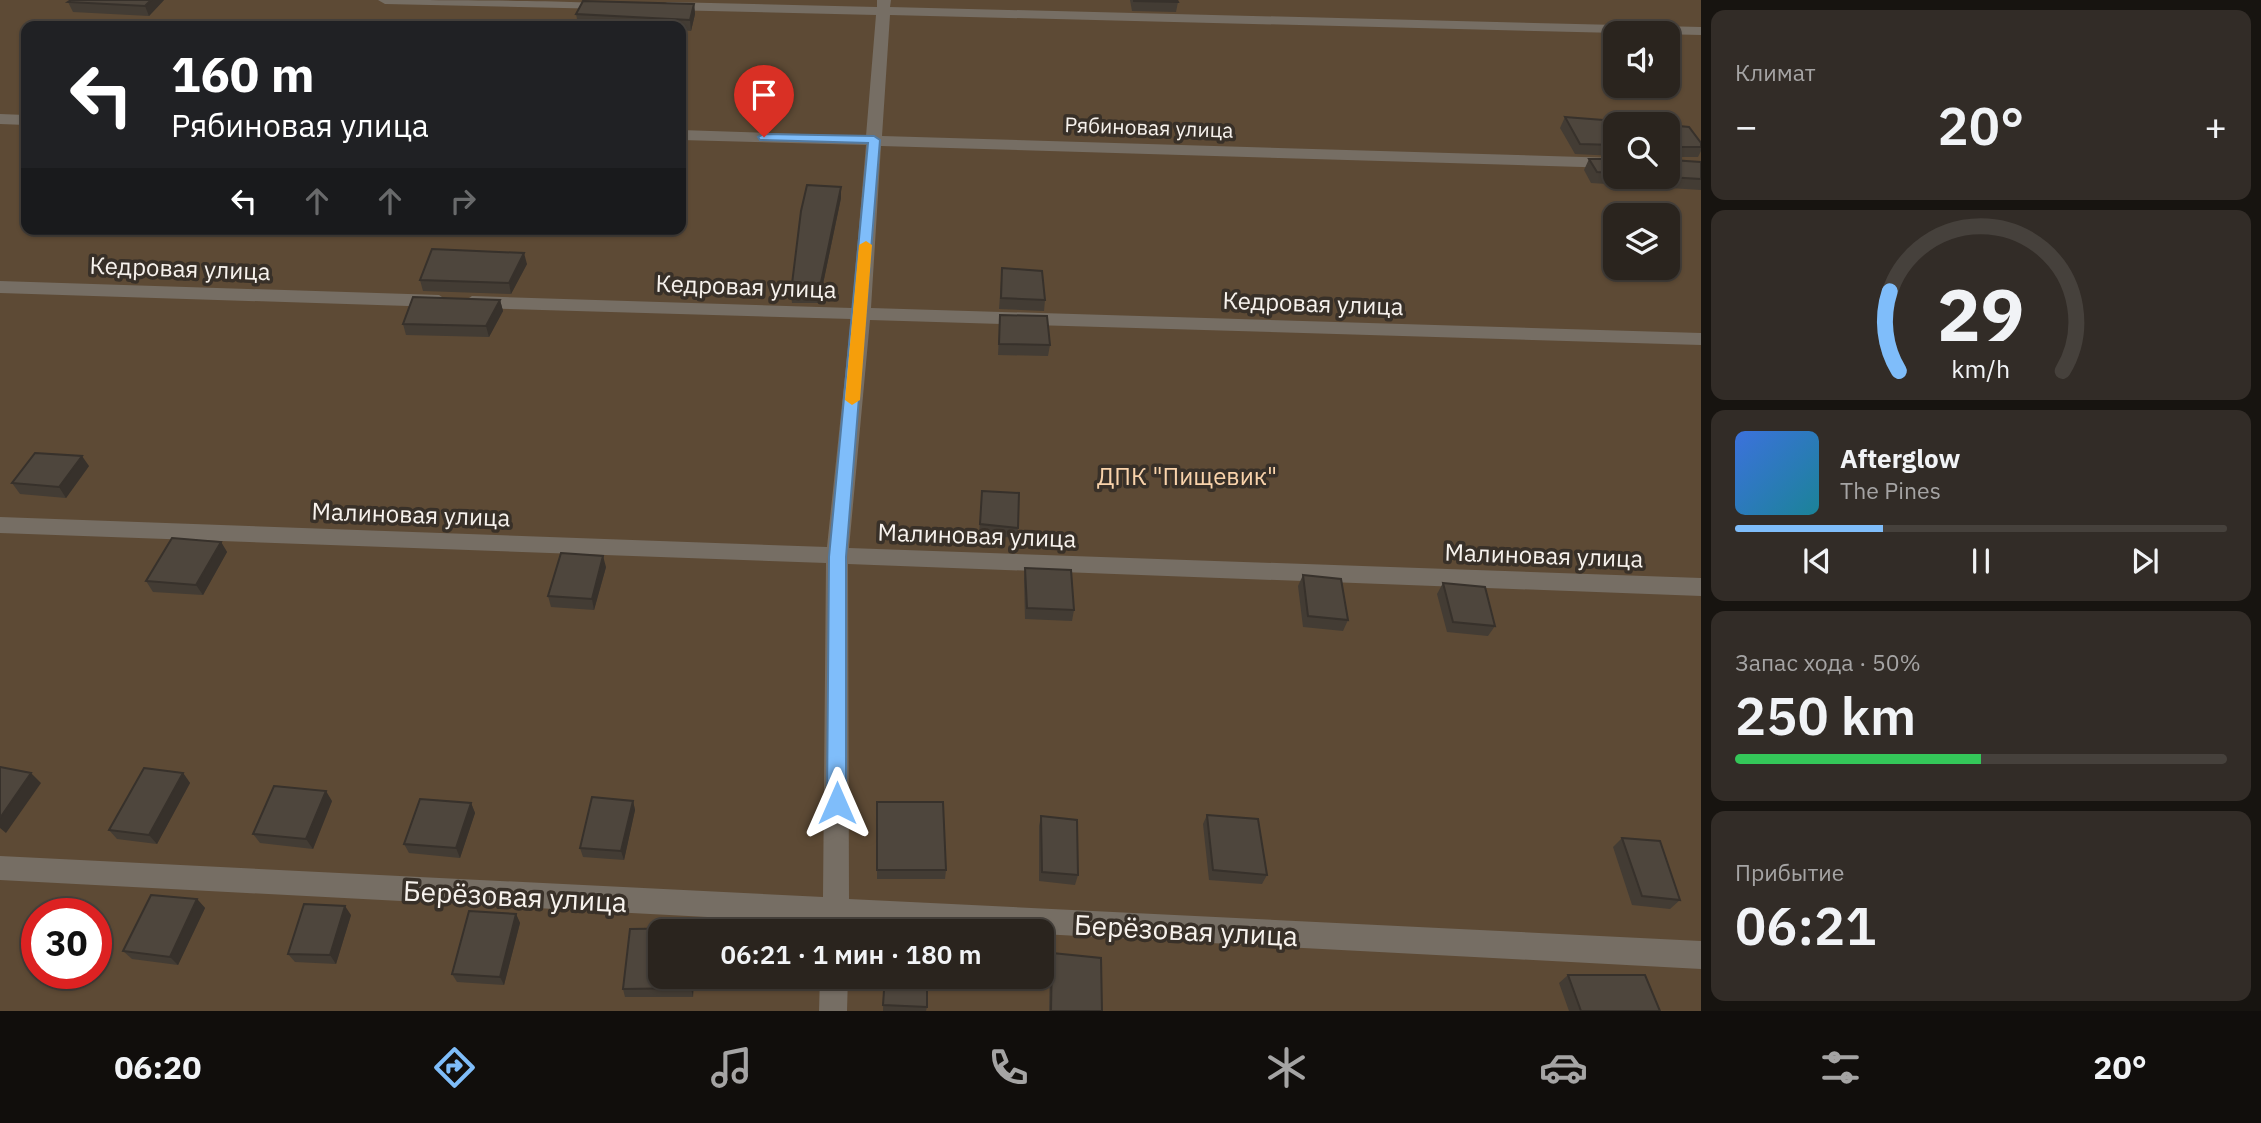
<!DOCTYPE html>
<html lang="ru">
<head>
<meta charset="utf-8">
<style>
  body { margin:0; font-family:"IBM Plex Sans",sans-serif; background:#322c27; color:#f1f3f6; height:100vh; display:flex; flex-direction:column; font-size:26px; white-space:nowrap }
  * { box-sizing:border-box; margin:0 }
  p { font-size:23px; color:#a5a4a4 }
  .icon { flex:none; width:38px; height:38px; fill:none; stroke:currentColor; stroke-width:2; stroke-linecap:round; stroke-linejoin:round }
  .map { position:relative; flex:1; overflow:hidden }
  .side { display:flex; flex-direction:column; gap:10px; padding:10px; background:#171410; width:560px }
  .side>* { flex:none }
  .hud { position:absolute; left:21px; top:21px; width:665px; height:214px; border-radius:14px; box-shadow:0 2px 5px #0004,0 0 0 2px #46413c; background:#202124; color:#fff; overflow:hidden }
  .controls { position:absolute; left:1603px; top:21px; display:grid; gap:14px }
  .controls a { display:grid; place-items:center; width:77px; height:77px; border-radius:14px; background:#2a241e; box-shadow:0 2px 5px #0004,0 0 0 2px #46413c; font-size:35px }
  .speed { position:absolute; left:21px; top:898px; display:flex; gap:14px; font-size:35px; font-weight:700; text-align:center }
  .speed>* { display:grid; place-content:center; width:91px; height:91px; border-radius:50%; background:#2a241e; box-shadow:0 2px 5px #0004,0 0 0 2px #46413c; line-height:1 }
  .speed .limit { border:10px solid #d22; background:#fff; color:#111 }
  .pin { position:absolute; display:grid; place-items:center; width:60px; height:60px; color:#fff; margin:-72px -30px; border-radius:50% 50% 50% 0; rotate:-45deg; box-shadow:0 0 7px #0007 }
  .pin .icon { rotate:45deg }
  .me { position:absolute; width:77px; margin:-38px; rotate:0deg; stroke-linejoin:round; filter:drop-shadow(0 0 5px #0008) }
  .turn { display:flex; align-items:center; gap:24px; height:147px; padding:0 35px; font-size:32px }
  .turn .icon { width:91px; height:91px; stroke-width:2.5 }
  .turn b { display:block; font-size:49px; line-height:60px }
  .lanes { display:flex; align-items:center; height:66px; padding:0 35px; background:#0003; justify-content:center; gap:35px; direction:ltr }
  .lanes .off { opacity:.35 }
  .big { font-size:52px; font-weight:600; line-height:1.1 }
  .side .card { flex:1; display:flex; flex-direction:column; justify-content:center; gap:10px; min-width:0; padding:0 24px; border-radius:14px; background:#322c27 }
  .side .dial { align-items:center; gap:0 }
  .dial svg { height:182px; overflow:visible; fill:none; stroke:#46413c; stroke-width:7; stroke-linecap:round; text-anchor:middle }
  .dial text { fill:#f1f3f6; stroke:none }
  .song { display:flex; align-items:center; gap:21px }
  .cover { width:84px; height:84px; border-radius:10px; background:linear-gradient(135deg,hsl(220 70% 55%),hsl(190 70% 35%)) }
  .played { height:7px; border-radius:4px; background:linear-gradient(90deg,#7fbdfa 30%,#46413c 30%) }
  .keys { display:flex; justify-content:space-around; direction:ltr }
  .heat { display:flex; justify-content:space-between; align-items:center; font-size:38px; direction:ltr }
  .charge { height:10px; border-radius:5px; background:linear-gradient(90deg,#34c759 50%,#46413c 0) }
  .trip { position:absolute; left:648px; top:919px; width:406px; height:70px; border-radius:14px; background:#2a241e; box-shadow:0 2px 5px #0004,0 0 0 2px #46413c; font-weight:600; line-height:70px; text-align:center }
  .tab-bar { display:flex; height:112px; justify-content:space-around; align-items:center; background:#110e0c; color:#a5a4a4 }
  .tab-bar .icon { width:49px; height:49px }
  .tab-bar .current { color:#7fbdfa }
  .tab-bar b { font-size:32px; color:#f1f3f6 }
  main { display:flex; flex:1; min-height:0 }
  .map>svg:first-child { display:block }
  .green { fill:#5d4a35; fill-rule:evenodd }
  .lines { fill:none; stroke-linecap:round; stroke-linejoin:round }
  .street { fill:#766e64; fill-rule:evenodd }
  .wall { fill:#433c34 }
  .shaded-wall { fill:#37312b }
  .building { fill:#4e463d; stroke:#37312b; stroke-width:2 }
  .route { fill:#7fbdfa; stroke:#537ba2; stroke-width:2 }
  .slow { fill:#f59e0b }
  .labels { text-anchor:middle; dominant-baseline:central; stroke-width:7; stroke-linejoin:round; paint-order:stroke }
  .far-street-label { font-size:21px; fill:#f7f2ed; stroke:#383028 }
  .street-label { font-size:24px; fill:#f7f2ed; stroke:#383028 }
  .park-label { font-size:24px; fill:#f9d3ab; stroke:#383028 }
  .near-street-label { font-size:28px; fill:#f7f2ed; stroke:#383028 }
</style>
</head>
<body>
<main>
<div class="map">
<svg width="1701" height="1011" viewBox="0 0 1701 1011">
  <rect width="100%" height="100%" fill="#383028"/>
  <path class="green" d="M0,0H1701V1011H0ZM26,26H681V229H26ZM1615,33H1668V86H1615ZM1615,124H1668V177H1615ZM1615,215H1668V268H1615ZM37,914H96V973H37ZM660,931H1041V976H660Z"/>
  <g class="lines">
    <path class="street" d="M378,0C409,0 601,0 614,5L607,9L385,4Z
      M877,0H891L890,7L1701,27V35L890,15L882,136L1615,158V168L881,146L871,308L1701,333V345L870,320L849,548L1701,578V596L848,564L849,899L1701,941V969L1041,934V931H978L850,924V931H822V923L0,880V856L823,897L826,563L0,533V517L827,547L851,319L472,308L463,302L472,296L852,308L866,145L681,140V130L866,136L876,15L667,10L660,6L667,2L877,7Z
      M0,114L26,115V125L0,124Z
      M0,281L439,295L448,301L439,307L0,293Z
      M820,976H848L847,1011H819Z"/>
  </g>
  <path class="wall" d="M164,0L149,16L73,12L68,2Z
    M1130,0H1177L1178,2L1176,12L1132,11Z
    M694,4L695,14L691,31L681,30V26H612L578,24L576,14Z
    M1565,117L1615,124V156L1575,154L1560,128Z
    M1668,125L1701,143V151L1698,157H1672V160L1701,162V190L1591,183L1584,170L1589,159H1615V177H1668Z
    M841,187V198L819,303H792L791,292Z
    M527,264L511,294L423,291L420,280Z
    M1002,268L1045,300L1044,311L999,309Z
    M500,300L503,311L489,337L406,335L403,324Z
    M1000,315L1050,345L1048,356L998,355Z
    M89,466L66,498L20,494L12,483Z
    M982,491L1018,528L1017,538L979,535Z
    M221,542L227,552L203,595L153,592L146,581Z
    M606,567L594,610L551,607L548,596Z
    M1025,568L1074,610L1072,621L1025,619L1024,579Z
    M1303,575L1348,620L1343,631L1303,627L1298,586Z
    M1443,583L1495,626L1488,636L1447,632L1437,594Z
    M183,773L190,783L157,844L117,839L109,830Z
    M332,801L313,849L260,843L253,834Z
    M633,801L635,810L624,860L583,857L580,848Z
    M877,802L946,870L945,879H877Z
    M471,803L475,813L460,858L409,853L404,844Z
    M1207,815L1267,875L1262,884L1209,880L1203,824Z
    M1041,816L1078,875L1075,885L1039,881V826Z
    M1622,838L1680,900L1670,909L1632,905L1613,847Z
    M197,899L205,908L178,965L132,959L123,951Z
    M516,914L520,923L504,985L457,982L452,974Z
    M351,915L336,964L295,962L288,954Z
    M1052,953L1102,1011H1049L1050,961Z
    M1568,975L1660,1011H1569L1559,983Z
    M694,976L693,997H625L623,989Z
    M884,976L927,1007L926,1011H883Z"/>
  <path class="shaded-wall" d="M151,0H164L149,16L145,6Z
    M694,4L695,14L691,31L690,20Z
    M841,187V198L819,303V292Z
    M524,253L527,264L511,294L509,283Z
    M500,300L503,311L489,337L486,326Z
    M82,456L89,466L66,498L59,487Z
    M221,542L227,552L203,595L196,585Z
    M603,556L606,567L594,610L592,599Z
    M31,773L41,783L6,833L0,828V818Z
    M183,773L190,783L157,844L149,835Z
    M326,791L332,801L313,849L306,839Z
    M633,801L635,810L624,860L621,851Z
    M471,803L475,813L460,858L456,848Z
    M197,899L205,908L178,965L170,957Z
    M345,906L351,915L336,964L330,955Z
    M516,914L520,923L504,985L500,977Z
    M691,976H694L693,997L691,988Z"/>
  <path class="building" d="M71,0H151L145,6L68,2Z
    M1134,0H1177L1178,2L1134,1Z
    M583,1L694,4L690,20L576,14Z
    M1565,117L1655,124H1615V145L1580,144Z
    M1668,125L1689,127L1701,143V147H1672V160L1701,162V179L1668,177Z
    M1589,159H1615V173L1597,172Z
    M807,185L841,187L819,292H791L801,211Z
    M432,249L524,253L509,283L420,280Z
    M1002,268L1042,271L1045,300L1001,298Z
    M413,297L500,300L486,326L403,324Z
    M1000,315L1047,316L1050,345L999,344Z
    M35,453L82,456L59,487L12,483Z
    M982,491L1019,493L1018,528L980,524Z
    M172,538L221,542L196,585L146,581Z
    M561,553L603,556L592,599L548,596Z
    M1025,568L1071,570L1074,610L1027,608Z
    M1303,575L1341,579L1348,620L1308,616Z
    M1443,583L1485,587L1495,626L1453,622Z
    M0,767L31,773L0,818Z
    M144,768L183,773L149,835L109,830Z
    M274,786L326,791L306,839L253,834Z
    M592,797L633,801L621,851L580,848Z
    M420,799L471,803L456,848L404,844Z
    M877,802H943L946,870H877Z
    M1207,815L1258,819L1267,875L1213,870Z
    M1041,816L1077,820L1078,875L1042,872Z
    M1622,838L1660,841L1680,900L1642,896Z
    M151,895L197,899L170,957L123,951Z
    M304,904L345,906L330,955L288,954Z
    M469,911L516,914L500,977L452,974Z
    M695,928V931H660V976H691V988L623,989L630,929Z
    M1052,953L1101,958L1102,1011H1051Z
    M1568,975H1645L1660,1011H1581Z
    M885,976H927V1007L883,1005Z"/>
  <path class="route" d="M764,134L874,136L880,140L846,557V803L844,809L837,812L830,809L827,803L829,557L868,143L760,140L758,137Z"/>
  <path class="slow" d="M866,241L872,245L860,400L852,405L845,400L859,245Z"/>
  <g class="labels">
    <g class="far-street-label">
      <text transform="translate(1149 127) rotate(2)">Рябиновая улица</text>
    </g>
    <g class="street-label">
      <text transform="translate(180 268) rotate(2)">Кедровая улица</text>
      <text transform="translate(746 286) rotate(2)">Кедровая улица</text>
      <text transform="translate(1313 303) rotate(2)">Кедровая улица</text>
      <text transform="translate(411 514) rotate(2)">Малиновая улица</text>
      <text transform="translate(977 535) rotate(2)">Малиновая улица</text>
      <text transform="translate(1544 555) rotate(2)">Малиновая улица</text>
    </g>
    <g class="park-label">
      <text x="1187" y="476">ДПК "Пищевик"</text>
    </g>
    <g class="near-street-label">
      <text transform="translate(515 896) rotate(3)">Берёзовая улица</text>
      <text transform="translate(1186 930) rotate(3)">Берёзовая улица</text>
    </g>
  </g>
</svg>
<div class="controls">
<a><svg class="icon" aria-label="sound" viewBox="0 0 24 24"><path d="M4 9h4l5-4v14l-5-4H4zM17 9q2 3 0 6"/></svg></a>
<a><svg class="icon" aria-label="search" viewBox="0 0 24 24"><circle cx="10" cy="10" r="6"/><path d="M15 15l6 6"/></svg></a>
<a><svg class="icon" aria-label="layers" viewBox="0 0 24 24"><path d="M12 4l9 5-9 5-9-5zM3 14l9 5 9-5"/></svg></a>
</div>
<div class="speed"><div class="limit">30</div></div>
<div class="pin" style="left:764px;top:137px;background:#d93025"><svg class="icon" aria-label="arrive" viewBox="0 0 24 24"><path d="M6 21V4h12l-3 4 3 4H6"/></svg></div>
<svg class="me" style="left:837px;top:803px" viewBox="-20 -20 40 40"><path d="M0-17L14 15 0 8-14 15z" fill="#7fbdfa" stroke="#fff" stroke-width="4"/></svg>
<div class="trip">06:21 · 1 мин · 180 m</div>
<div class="hud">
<div class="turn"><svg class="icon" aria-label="left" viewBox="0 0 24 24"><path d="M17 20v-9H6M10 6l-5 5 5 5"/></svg><div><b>160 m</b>Рябиновая улица</div></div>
<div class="lanes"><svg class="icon" aria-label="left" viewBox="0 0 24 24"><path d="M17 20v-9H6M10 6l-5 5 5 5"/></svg><svg class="icon off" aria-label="ahead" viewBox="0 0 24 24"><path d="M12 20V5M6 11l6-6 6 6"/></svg><svg class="icon off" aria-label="ahead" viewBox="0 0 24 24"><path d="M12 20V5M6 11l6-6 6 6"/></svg><svg class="icon off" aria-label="right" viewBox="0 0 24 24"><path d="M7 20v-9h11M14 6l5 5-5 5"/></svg></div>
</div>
</div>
<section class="side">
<div class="card"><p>Климат</p>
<div class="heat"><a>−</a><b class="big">20°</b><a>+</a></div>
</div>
<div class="card dial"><svg viewBox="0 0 100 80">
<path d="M14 69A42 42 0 1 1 86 69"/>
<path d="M14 69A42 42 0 0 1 10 34" stroke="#7fbdfa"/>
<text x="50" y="56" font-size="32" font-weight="700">29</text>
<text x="50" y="72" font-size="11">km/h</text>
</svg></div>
<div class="card">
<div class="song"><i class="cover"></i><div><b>Afterglow</b><p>The Pines</p></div></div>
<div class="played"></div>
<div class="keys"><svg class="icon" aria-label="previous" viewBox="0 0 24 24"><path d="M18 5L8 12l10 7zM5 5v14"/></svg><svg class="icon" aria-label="pause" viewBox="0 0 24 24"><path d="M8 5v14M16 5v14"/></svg><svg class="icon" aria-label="next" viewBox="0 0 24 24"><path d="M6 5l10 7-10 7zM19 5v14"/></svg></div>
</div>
<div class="card"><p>Запас хода · 50%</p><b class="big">250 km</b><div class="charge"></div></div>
<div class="card"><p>Прибытие</p><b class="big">06:21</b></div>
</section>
</main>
<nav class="tab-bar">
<b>06:20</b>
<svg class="icon current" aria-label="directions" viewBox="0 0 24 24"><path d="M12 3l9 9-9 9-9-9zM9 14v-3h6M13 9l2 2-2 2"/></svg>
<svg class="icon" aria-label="music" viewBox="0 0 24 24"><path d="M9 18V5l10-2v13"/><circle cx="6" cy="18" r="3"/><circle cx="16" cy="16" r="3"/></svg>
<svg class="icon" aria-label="phone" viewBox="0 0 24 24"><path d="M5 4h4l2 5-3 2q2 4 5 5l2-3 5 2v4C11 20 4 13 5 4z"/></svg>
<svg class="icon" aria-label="climate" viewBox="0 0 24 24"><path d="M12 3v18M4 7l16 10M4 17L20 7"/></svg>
<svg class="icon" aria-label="car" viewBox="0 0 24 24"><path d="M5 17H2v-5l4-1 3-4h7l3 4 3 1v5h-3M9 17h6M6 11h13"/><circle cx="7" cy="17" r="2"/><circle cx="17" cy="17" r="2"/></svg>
<svg class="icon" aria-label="filters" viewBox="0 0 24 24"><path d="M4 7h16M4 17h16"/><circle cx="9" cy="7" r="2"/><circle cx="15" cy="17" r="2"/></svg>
<b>20°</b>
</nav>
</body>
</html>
